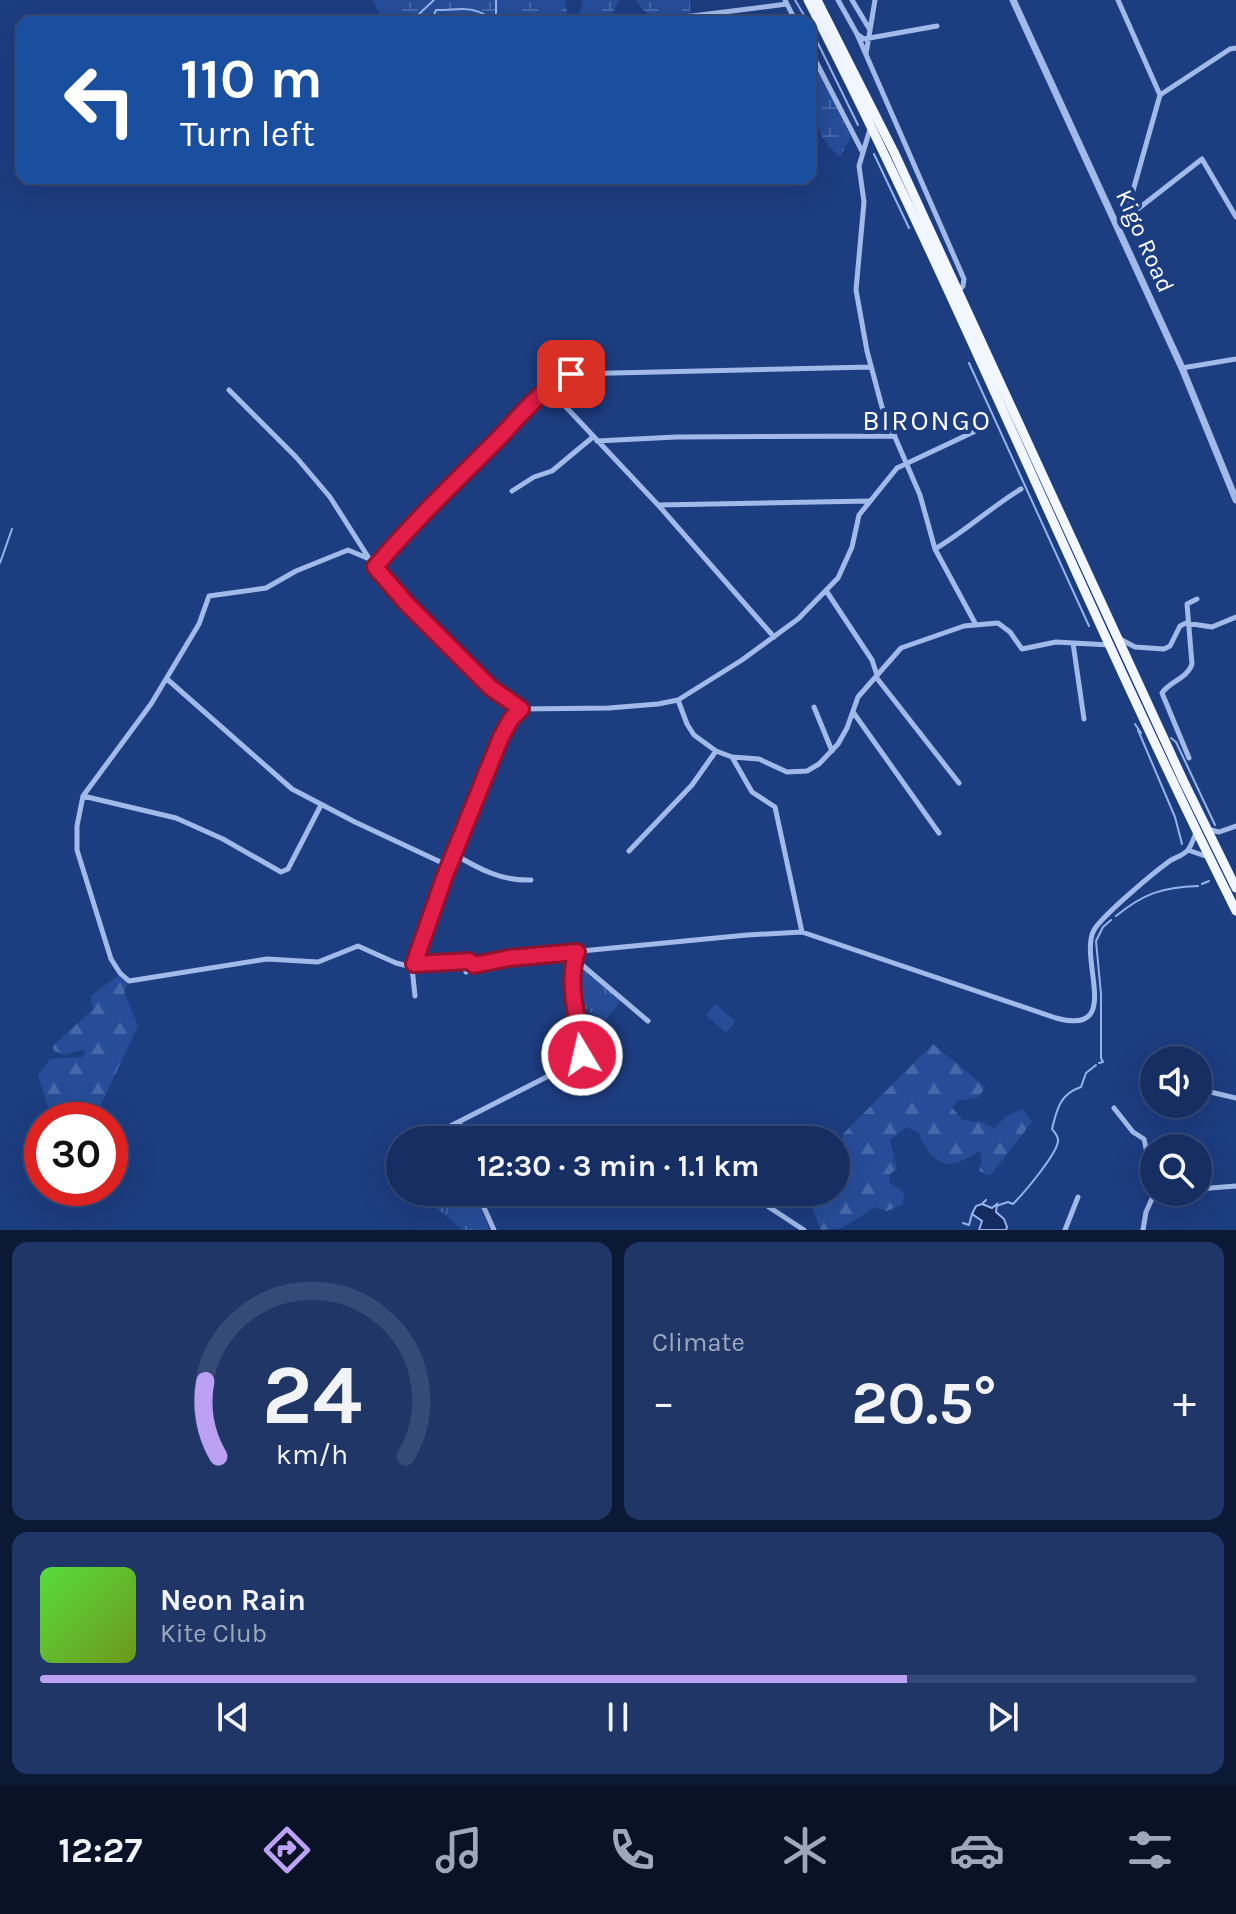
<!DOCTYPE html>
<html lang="en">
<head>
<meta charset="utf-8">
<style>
  body { margin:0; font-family:Karla,sans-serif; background:#1f3667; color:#f1f3f6; height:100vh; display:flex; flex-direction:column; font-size:30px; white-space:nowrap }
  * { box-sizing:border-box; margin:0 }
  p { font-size:26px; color:#9ea8bd }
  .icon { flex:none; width:44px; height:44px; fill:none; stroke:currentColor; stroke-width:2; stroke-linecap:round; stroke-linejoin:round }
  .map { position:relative; height:1230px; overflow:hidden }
  .panel { display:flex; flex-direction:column; gap:12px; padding:12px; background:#0c1935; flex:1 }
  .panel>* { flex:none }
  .banner { position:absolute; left:16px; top:16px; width:800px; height:168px; border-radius:16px; box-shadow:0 8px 32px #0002,0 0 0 2px #354a76; background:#1a4fa0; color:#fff; overflow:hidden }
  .controls { position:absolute; left:1140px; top:1046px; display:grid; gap:16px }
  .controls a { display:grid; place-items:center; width:72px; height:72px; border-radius:50%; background:#162e61; box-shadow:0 8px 32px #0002,0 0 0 2px #354a76; font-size:40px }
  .speed { position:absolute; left:24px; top:1102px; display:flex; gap:16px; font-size:40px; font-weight:700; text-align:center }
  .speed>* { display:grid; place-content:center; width:104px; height:104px; border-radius:50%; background:#162e61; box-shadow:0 8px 32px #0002,0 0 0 2px #354a76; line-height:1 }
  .speed .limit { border:12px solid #d22; background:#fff; color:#111 }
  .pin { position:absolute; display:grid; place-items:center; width:68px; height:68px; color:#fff; margin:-34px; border-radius:16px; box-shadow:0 4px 12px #0006 }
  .me { position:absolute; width:88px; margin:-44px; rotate:351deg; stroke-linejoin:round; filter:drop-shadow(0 0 6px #0008) }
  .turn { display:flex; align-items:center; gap:28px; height:168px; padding:0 32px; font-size:36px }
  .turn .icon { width:104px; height:104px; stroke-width:2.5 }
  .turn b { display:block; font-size:56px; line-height:68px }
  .big { font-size:60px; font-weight:700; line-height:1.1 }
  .panel .card { flex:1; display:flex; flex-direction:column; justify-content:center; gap:12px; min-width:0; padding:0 28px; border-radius:16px; background:#1f3667 }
  .panel .dial { align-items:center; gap:0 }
  .dial svg { height:208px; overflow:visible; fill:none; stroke:#354a76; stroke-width:7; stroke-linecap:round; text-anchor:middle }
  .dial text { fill:#f1f3f6; stroke:none }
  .song { display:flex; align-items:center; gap:24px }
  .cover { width:96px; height:96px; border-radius:12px; background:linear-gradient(135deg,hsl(110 70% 55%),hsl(80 70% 35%)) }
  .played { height:8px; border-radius:4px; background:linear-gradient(90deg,#bca0f2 75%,#354a76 75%) }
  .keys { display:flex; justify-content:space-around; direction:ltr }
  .heat { display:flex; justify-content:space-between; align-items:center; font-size:44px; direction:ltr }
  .panel .tiles { flex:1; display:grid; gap:12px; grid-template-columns:1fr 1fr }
  .card:last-child { grid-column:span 2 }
  .trip { position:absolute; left:386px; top:1126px; width:464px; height:80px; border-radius:40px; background:#162e61; box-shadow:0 8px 32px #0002,0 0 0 2px #354a76; font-weight:700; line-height:80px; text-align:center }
  .dock { display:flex; height:128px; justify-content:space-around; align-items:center; background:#091227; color:#9ea8bd }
  .dock .icon { width:56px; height:56px }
  .dock .selected { color:#bca0f2 }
  .dock b { font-size:36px; color:#f1f3f6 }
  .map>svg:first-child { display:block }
  .grass { fill:url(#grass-tufts) }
  .forest { fill:url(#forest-firs) }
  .wetland { fill:url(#wetland-marsh) }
  .garden { fill:#274d99 }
  .water { fill:#142b60; stroke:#95b3eb; stroke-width:2 }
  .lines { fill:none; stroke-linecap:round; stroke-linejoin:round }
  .stream { stroke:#95b3eb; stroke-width:2 }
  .minor { stroke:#a2bae9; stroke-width:5 }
  .tertiary { stroke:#a2bae9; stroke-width:7 }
  .trunk { stroke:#f2f6fe; stroke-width:9 }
  .route-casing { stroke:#92132f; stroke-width:20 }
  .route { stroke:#e11d48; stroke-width:14 }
  .labels { text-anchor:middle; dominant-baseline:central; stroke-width:8; stroke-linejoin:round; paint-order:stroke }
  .street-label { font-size:24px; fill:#fff; stroke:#1d3d81 }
  .quarter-label { font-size:28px; letter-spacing:2px; fill:#fff; stroke:#1d3d81 }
</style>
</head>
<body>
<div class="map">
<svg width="1236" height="1230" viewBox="0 0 1236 1230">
  <defs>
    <pattern id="grass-tufts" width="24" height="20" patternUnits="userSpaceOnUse" patternTransform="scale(2)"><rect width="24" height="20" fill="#274d99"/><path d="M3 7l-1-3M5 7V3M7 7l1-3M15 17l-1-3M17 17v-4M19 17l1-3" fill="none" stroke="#4768a8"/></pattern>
    <pattern id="forest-firs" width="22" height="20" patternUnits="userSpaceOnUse" patternTransform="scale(2)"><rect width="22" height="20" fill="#274d99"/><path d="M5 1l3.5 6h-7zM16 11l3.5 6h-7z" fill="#4768a8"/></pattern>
    <pattern id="wetland-marsh" width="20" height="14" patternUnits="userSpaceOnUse" patternTransform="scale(2)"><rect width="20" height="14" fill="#274d99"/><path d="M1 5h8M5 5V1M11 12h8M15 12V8" fill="none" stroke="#4768a8"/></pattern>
  </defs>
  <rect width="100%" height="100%" fill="#1d3d81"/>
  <path class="grass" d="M577,960L582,969L621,1001L604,1022L575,1001Z
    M417,1192H474L490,1230H463Z"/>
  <path class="forest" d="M119,975L128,983L124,991L138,1026L94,1119L52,1120L38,1075L50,1059L84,1057L85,1049L65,1055L54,1051L53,1046L93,1009L91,996Z
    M933,1044L985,1087L979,1097L957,1101L952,1108L963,1120L982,1122L994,1128L1008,1115L1023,1109L1032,1122L990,1176L979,1171L982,1163L980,1151C972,1155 964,1161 956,1163C937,1168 924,1148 919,1133L907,1127L890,1140L897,1169L890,1174L889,1182L904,1193L903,1204L887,1211L875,1207L842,1228L821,1230L806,1192H836V1155L842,1150L843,1134Z"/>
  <path class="wetland" d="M373,0H565L569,22H402L398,19L395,22H380L381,18Z
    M583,0H620L607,22H578Z
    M635,0H690L691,22H654Z
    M810,51L851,137L840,157C824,143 816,132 817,110L810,105Z"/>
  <path class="garden" d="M715,1004L736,1021L726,1033L706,1015Z"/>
  <path class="water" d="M982,1204L992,1208L997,1204L996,1212L1004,1219L1007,1227L1006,1230H979L982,1221L972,1214L976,1206Z"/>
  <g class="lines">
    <path class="stream" d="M795,0L808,22
      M419,14L434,0
      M421,18L433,17L436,10C453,11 470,4 489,17L496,15L501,22
      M493,22L496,15V0
      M810,27L858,125
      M874,154L909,228
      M969,363L1089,626
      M0,563L12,529
      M1135,724L1141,733
      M1138,730L1175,817L1182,844
      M1171,738L1176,742L1215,825
      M1202,884L1209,881
      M1116,916C1143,894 1162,887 1198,886
      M1099,1063L1103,1062L1101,1058V994L1096,941L1103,927L1111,920
      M982,1204L986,1200
      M996,1206L1008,1202L1013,1204C1023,1194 1059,1152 1058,1140C1058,1136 1055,1133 1052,1129C1057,1109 1060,1094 1081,1087L1086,1073L1096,1065
      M963,1223L969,1225L972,1214"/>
    <path class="minor" d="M838,0L857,34L864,39L937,26
      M852,0L870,30
      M1118,0L1160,95
      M787,4L796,22
      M644,22L787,4L785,0
      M857,34L964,279L963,286L959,290
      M810,50L862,151
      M866,54L875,0
      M870,129L859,166L864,202L856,290L867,351L882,407L920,495L935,549L975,623
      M1125,219L1160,95L1230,49L1236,48
      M1116,226L1202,159L1236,217
      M1182,368L1236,359
      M549,389L660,507L774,637
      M229,390L296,457L330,497L372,563L395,591L491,688L521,709L609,708L658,704L678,700L742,660L798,619L838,578L852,547L859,515L897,468L982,428
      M597,441L676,437L895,436
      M512,491L534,477L552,471L593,437
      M659,505L869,501
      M935,549C966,531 991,507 1021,489
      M367,558L348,550L296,571L266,588L209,596L199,624L151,704L83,796L77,826V850L111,959L120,973L129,981L267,959L318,962L358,946L396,963L412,967
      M375,567C413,522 455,482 496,440C519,418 542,388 571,374L871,367
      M827,592L872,660L877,675
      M1120,639L1135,647L1164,649L1170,646L1180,626L1186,623L1212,627L1236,617
      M1073,643L1084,719
      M876,677L959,783
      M167,679L292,789L355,822L449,866
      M678,700L687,724L694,735L716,751L732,757L759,759L787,772L807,771L819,764L838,744L847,728L858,697L901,648L964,626L998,623L1010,632L1022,649L1056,642L1109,645
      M814,707L832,751
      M853,712L939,833
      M732,757L752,792L775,807L802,932
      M1189,758L1162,693C1170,681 1187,679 1192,664L1187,604L1197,599
      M83,796L176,818L223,839L281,872L288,869L321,805
      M1207,829L1219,832L1236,826
      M1188,850L1208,857
      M629,851L692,785L716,751
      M454,854C479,869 501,881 531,880
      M578,953L582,965L648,1021
      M414,964L469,961L474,965
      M466,972L478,963L509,958L747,935L802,932L1056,1018C1124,1037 1078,959 1094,930C1102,916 1152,874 1167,863C1173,858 1183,856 1188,850C1191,846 1194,838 1196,833
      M415,996L412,967L425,937L444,878L501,737L511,719L521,709
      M1198,1089L1236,1098
      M1114,1108L1133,1132L1144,1139L1148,1157L1154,1161
      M460,1124L461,1140
      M423,1140L578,1061C587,1046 565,984 577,952
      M1198,1189L1236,1186
      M477,1192L494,1230
      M746,1192L804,1230
      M1065,1230L1078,1197
      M1143,1230L1146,1212L1155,1192"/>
    <path class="tertiary" d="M1013,0L1182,368L1236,500"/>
    <path class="trunk" d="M808,0C961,299 1086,611 1236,911
      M817,0L894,152L1183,780L1236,888"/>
  </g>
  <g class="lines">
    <defs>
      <path id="route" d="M571,374C542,388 519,417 497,440C455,482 413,522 375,567L407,604L491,688L521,709L511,719L501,737L444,878L414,964L469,961L474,965L509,958L577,952C565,986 580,1021 582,1055"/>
    </defs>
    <use href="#route" class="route-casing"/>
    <use href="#route" class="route"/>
  </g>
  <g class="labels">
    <g class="street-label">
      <text transform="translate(1145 241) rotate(66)">Kigo Road</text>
    </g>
    <g class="quarter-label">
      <text x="927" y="420">BIRONGO</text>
    </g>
  </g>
</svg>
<div class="controls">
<a><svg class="icon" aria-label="sound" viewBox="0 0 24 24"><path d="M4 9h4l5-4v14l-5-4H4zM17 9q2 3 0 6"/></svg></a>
<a><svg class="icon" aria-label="search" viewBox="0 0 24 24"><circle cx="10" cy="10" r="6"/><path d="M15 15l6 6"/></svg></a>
</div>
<div class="speed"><div class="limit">30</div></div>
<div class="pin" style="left:571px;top:374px;background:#d93025"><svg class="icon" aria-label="arrive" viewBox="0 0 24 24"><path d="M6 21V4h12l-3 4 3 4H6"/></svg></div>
<svg class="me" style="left:582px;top:1055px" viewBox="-20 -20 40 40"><circle r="17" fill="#e11d48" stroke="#fff" stroke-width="3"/><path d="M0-11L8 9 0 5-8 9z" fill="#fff"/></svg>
<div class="trip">12:30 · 3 min · 1.1 km</div>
<div class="banner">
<div class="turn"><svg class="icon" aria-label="left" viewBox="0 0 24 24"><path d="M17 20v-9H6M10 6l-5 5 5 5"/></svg><div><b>110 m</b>Turn left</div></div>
</div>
</div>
<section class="panel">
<div class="tiles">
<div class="card dial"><svg viewBox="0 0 100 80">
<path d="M14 69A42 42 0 1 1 86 69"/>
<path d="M14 69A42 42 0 0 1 9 40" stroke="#bca0f2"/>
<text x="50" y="56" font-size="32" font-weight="700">24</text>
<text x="50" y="72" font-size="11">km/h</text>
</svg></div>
<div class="card"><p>Climate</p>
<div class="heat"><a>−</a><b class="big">20.5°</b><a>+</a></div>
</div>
<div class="card">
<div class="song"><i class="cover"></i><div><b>Neon Rain</b><p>Kite Club</p></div></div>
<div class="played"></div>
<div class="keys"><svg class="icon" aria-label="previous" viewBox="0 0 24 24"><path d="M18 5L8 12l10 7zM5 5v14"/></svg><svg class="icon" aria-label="pause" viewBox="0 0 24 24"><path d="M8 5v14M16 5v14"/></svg><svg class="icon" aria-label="next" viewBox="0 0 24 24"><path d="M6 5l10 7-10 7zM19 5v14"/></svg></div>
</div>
</div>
</section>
<nav class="dock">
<b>12:27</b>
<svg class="icon selected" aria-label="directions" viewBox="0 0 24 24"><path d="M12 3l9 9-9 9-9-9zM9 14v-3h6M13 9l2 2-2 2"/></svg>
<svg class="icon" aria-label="music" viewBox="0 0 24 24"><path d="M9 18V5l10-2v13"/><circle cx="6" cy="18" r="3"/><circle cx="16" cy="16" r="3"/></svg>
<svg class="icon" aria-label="phone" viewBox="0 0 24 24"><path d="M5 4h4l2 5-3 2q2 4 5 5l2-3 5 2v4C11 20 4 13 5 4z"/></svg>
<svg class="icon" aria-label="climate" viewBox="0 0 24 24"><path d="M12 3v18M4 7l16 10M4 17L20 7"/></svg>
<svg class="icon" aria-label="car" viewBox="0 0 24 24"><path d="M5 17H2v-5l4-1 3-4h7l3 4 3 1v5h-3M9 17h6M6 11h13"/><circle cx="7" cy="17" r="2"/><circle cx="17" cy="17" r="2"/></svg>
<svg class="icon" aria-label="filters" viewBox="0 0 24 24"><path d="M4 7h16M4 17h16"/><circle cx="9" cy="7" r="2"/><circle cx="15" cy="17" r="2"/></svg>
</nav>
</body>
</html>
